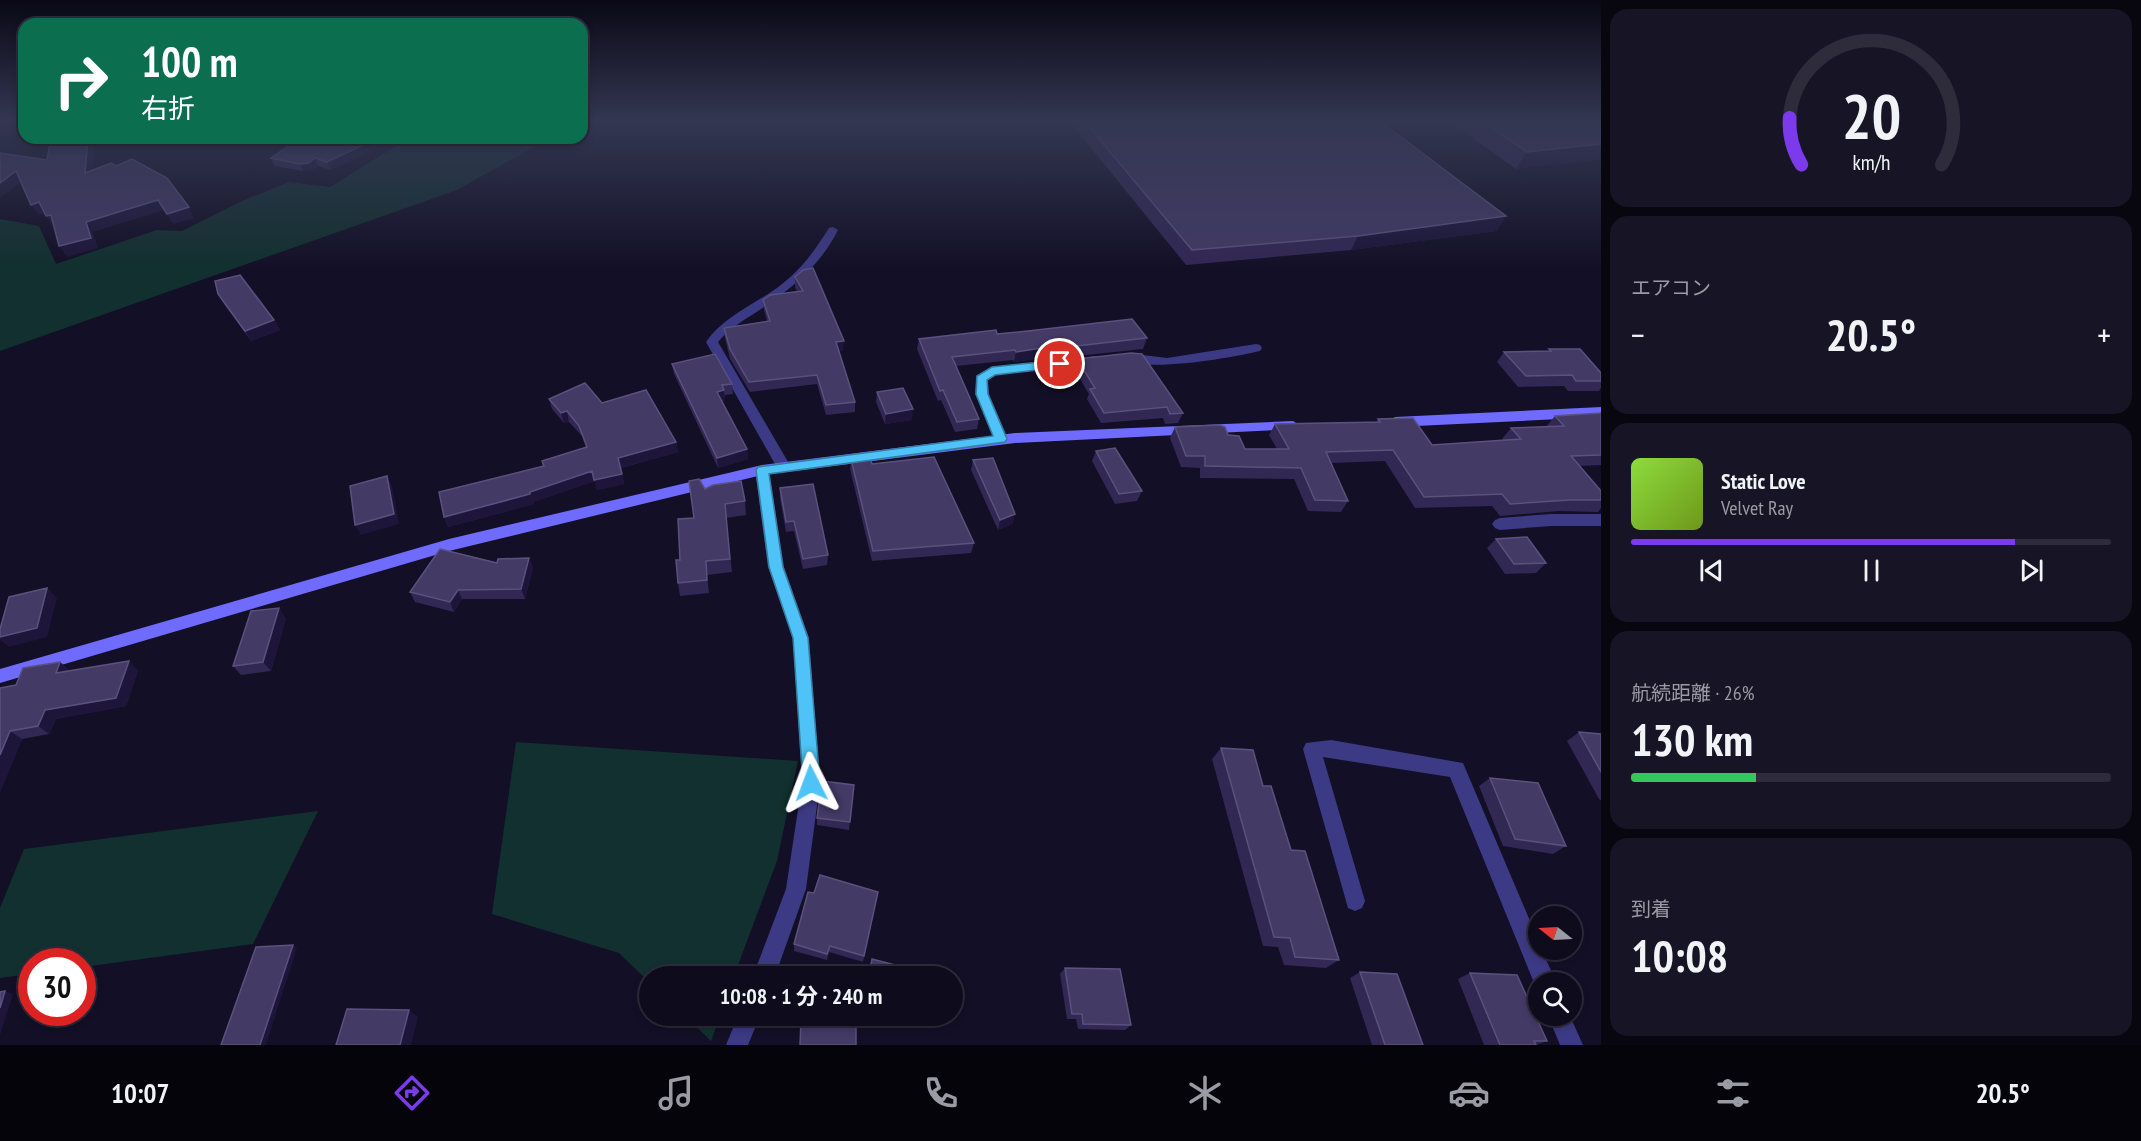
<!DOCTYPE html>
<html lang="ja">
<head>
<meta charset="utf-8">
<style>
  body { margin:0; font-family:"PT Sans Narrow","Noto Sans JP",sans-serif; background:#171425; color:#f1f3f6; height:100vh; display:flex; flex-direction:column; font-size:22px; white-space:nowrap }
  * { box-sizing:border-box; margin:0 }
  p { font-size:20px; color:#9b9ba3 }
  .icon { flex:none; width:33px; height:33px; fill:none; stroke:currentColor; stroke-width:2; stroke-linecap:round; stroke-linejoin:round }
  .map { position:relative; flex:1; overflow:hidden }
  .side { display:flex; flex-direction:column; gap:9px; padding:9px; background:#08060f; width:540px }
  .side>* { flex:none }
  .hud { position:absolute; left:18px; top:18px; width:570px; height:126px; border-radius:18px; box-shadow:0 3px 9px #0003,0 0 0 2px #2e2b3b; background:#0b6e4f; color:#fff; overflow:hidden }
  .needle { width:39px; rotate:288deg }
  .fabs { position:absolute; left:1528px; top:906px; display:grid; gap:12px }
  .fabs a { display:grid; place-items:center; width:54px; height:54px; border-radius:50%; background:#0e0b1c; box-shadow:0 3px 9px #0003,0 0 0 2px #2e2b3b; font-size:30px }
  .speed { position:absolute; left:18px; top:948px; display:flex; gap:12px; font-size:30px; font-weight:700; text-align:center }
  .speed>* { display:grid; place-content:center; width:78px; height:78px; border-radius:50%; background:#0e0b1c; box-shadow:0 3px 9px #0003,0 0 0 2px #2e2b3b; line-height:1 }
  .speed .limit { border:9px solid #d22; background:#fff; color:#111 }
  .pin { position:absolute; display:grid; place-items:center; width:51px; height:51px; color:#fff; margin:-26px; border:3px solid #fff; border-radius:50%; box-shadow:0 2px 6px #0007 }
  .me { position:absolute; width:66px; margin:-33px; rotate:357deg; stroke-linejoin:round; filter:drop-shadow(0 0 4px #0008) }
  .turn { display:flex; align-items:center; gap:21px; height:126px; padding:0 24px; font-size:27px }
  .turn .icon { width:78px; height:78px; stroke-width:2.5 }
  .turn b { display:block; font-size:42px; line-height:51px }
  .big { font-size:45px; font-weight:700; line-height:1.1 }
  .side .widget { flex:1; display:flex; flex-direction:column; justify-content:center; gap:9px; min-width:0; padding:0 21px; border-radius:18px; background:#171425 }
  .side .dial { align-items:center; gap:0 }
  .dial svg { height:156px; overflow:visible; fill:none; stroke:#2e2b3b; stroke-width:7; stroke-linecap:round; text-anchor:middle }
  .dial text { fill:#f1f3f6; stroke:none }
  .song { display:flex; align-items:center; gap:18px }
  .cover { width:72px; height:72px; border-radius:9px; background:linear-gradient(135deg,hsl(90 70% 55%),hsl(80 70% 35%)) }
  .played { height:6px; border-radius:3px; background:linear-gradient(90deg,#7c3aed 80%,#2e2b3b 80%) }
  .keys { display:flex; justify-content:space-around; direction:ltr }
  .heat { display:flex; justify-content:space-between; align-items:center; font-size:33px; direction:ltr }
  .charge { height:9px; border-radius:4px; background:linear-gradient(90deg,#34c759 26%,#2e2b3b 0) }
  .trip { position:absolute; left:639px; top:966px; width:324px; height:60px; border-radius:30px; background:#0e0b1c; box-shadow:0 3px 9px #0003,0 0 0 2px #2e2b3b; font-weight:700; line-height:60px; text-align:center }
  .tab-bar { display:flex; height:96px; justify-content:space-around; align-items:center; background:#06040b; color:#9b9ba3 }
  .tab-bar .icon { width:42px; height:42px }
  .tab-bar .on { color:#7c3aed }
  .tab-bar b { font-size:27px; color:#f1f3f6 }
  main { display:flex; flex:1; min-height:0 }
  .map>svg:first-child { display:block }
  .green { fill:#12302f }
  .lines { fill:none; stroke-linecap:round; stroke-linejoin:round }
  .street { fill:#3d3a85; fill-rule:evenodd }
  .secondary { fill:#6f6bff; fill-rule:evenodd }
  .wall { fill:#312854 }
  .shaded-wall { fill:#1d163a }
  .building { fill:#433a66; stroke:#5a527e; stroke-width:1.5 }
  .route { fill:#4fc3f7; stroke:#337fa1; stroke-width:1.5 }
</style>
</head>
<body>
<main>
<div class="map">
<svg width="1601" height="1045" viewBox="0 0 1601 1045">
  <rect width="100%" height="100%" fill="#130f26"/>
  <path class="green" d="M409,138H550L457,190L0,351V219L39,226L56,264L157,230L182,231L242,201L289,182L330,187Z
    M516,742L798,761L777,861L734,976H650L649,982L619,953L492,914Z
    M318,811L253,944L83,967L82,962H32L31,974L0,978V908L24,849Z
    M685,1016H720L711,1041Z"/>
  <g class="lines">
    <path class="street" d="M833,227L838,230C820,266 791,289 758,311C744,320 729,329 718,342L791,467L784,472L779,471L706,342C723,317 753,305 777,288C800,271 814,252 829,228Z
      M1256,344L1260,345L1262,348L1260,351C1235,357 1138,375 1120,357L1126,353L1167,358Z
      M1096,356L1100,357L1102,360L1100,363L995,375L988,380L989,394L1008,439L1006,442H996L975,394L976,376L992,367Z
      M762,465L769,470L784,567L809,638L820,783L806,889L775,976H753L786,889L802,783L793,638L768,567L755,470Z
      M1551,514H1601V526H1551L1500,530L1495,528L1492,524L1495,520L1500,518Z
      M1331,740L1463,763L1539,942V950H1542L1556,982H1539V990H1537L1450,777L1323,757L1365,901L1362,908L1355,911L1348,908L1303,749L1306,743Z
      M738,1016H760L748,1045H726Z
      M1548,1016H1570L1583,1045H1560Z"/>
    <path class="secondary" d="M1601,407V417L1395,427L1388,422L1395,417Z
      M1293,421L1300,426L1298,429L1015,443L762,475L449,551L0,683V669L449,539L762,465L1015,433Z"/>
  </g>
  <path class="wall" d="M1070,122H1381L1506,216L1496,231L1351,250L1186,265Z
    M1460,122H1601V159L1516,169L1457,127Z
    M377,148L331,170L318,166L312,170L303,171L274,166L271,158Z
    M795,277L843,351H839L855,402V412L826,415L817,384L750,392L730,359L725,338L724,328L767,321L764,310L763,300L797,292L795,287Z
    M218,294L274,320L280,330L251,341L224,304Z
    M1147,338L1143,349L1047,359L1046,357L1014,362L1013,360L956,366L979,419L977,429L955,432L941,400L938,401L917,349L919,339Z
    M1549,349L1601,373V388L1599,391H1568L1564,386L1518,387L1497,362L1504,352L1548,351Z
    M1077,359L1183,413L1178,423L1165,424L1163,418L1101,423L1087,399L1089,394L1074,369Z
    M672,364L732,384L733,394L725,395V400L722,401L747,449L748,459L718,468L674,374Z
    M877,392L912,420L885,424L876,402Z
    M549,399L602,403L676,442L678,452L621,468L624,484L597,490L595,481L533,502L534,504L448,527L444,517L543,467L542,461L586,447L582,436L569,422L564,423L552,409Z
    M1601,413V465L1580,466L1601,491V508L1598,512L1559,511L1500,516L1492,506L1415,508L1385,461L1331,463L1348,501L1341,512L1308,511L1294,479L1200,478V468L1181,467L1170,438L1175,427L1228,435L1245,449H1277L1269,435L1275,424L1376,422L1378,419L1432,445L1503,440L1502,439L1511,428L1546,427L1555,416Z
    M1096,451L1142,491L1137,501L1115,504L1092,461Z
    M851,459L872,464L974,543L971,553L872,561L850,469Z
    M973,460L1015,514L1012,524L998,530L971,470Z
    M780,488L828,555L827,565L803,569L794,531L786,532L780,498Z
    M705,489L745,501L746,515L726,518L732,572L707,575L709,593L680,596L678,583L680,560Z
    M1496,539L1546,563L1536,573L1505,574L1487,548Z
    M529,558L533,568L525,599H462L454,612L415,602L410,592L497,563Z
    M286,618L271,671L241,675L233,666Z
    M138,670L126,706L56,719L49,734L22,739L0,792V688L16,685L71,671Z
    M1579,732L1601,734V800L1599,799L1567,741Z
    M1221,748L1263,786L1291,850L1339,960L1326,968L1284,965L1278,947L1263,946L1212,759Z
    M1490,778L1566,846L1553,854L1503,846L1479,786Z
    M854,785L849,830L817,825V818Z
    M878,892L863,962L829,952L827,960L794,951V944L814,893Z
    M1065,968L1131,1025L1125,1030L1078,1029L1076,1019H1067L1060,974Z
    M1360,972L1423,1045H1372L1350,978Z
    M1470,973L1547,1041L1536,1045H1484L1458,979Z"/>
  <path class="shaded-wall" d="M88,138H95L92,183L85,173Z
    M374,140L377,148L331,170L327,162Z
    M1601,144V159L1516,169L1527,152Z
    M315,158L318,166L312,170L303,171L300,164Z
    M16,171L23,181L0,198V183Z
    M158,200L164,210L93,232L98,248L67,257L59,246L86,222Z
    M39,202L46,213L39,215L31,205Z
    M189,207L194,218L173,224L167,214Z
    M51,215L58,225L54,227L46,216Z
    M1506,216L1496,231L1351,250L1358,236Z
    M274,320L280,330L251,341L245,331Z
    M844,341L843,351L836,352V342Z
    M1048,347L1046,357L1014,362L1016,352Z
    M724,390L725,400L718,402L717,392Z
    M913,409L912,420L885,424L886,414Z
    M567,411L569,422L564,423L561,413Z
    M676,442L678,452L620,468L618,458Z
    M747,449L748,459L718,468L717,458Z
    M592,471L595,481L533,502L534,504L448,527L444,517L530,492Z
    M622,474L624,484L597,490L594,480Z
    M387,476L392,486L399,524L361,535L355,525Z
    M1015,514L1012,524L998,530L1000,520Z
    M529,558L533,568L525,599L521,589Z
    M47,588L57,598L47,637L9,647L0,640V637Z
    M458,590L462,599L454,612L450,602Z
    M279,608L286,618L271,671L263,662Z
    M129,661L138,670L126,706L56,719L49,734L38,726L45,710Z
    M60,662L71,671L56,673Z
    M10,731L22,739L0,792V755Z
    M293,945L297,948L266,1045H260Z
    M5,991L13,994L0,1035V1008Z
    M409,1010L418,1017L411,1045H400Z"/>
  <path class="building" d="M1085,122H1381L1506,216L1358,236L1192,250Z
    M1483,122H1601V144L1527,152Z
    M51,138H88L85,173L111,163L116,166L132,159L167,178L189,207L167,214L158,200L125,210L86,222L91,238L59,246L51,215L46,216L39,202L31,205L16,171L0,183V153L47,160Z
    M300,138H372L374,140L327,162L315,158L308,163L300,164L271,158Z
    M813,268L844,341L836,342L855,402L826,405L817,375L749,382L730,349L724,328L770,321L763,300L770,295L803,291L795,277L803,270Z
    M240,275L274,320L245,331L218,294L215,281Z
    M1132,319L1147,338L1050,349L1048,347L1016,352L1015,350L952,357L979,419L957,422L943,390L940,391L919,339L996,330L997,334L1028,331Z
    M1549,349H1580L1601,373V381H1576L1572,375L1526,376L1504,352L1551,351Z
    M1131,353L1142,354L1183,413L1170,414L1167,407L1104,413L1090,389L1095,388L1077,359Z
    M715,354L732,384L722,385L724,390L717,392L747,449L717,458L672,364Z
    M585,383L602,403L646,390L676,442L618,458L622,474L594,480L592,471L530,492V494L444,517L439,492L544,466L542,461L587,447L579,426L567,411L561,413L549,399Z
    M903,388L913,409L886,414L877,392Z
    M1601,413V455L1571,456L1601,491V500H1570L1510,504L1502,494L1424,497L1393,450L1326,452L1348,501L1315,500L1301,468L1205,466V456H1186L1175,427L1220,425L1225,427L1228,435L1239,436L1245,449H1289L1275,424L1380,422L1378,419L1413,418L1432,445L1521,439L1511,428L1564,426L1555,416Z
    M1115,448L1142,491L1119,494L1096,451Z
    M870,457L872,464L934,457L974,543L873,551L851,459Z
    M993,458L1015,514L1000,520L973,460Z
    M387,476L394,514L355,525L350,486Z
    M699,479L705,489L713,485L741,481L745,501L725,504L730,559L706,561L707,580L678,583L676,560H680L678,519L694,518L689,481Z
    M813,484L828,555L803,559L794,521L786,522L780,488Z
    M1527,537L1546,563L1514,564L1496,539Z
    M440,549L497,563L498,559L529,558L521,589L458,590L450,602L410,592Z
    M47,588L37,628L0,637V629L9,597Z
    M279,608L263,662L233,666L251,611Z
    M129,661L116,698L45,710L38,726L10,731L0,755V688L16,685L23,668L60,662L56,673Z
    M1579,732L1601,734V772Z
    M1221,748L1253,750L1263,786H1271L1291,850L1305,851L1339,960L1295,957L1290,938L1274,937Z
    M1490,778L1538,783L1566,846L1515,839Z
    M822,781L854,785L850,822L817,818Z
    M820,875L878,892L864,956L830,946L827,954L794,944L808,892L814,893Z
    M293,945L260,1045H221L256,947Z
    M872,959L922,972V976H869Z
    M1065,968L1120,969L1131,1025L1083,1024L1082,1014H1072Z
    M1360,972L1397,974L1423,1045H1385Z
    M1470,973L1517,975L1547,1041H1534L1536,1045H1500Z
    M5,991L0,1008V992Z
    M347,1009L409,1010L400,1045H336Z
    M801,1021L856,1023V1045H800Z"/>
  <linearGradient id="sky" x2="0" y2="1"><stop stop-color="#0a0815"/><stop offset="0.45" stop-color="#333752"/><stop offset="1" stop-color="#333752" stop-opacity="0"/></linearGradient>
  <rect width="1601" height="269" fill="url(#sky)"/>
  <path class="route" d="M1060,360L1064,361V367L995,375L987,380L988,394L1007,439L1005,442L769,474L783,567L808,638L820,783L817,789L811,791L805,789L803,783L793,638L769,567L756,470L758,467L993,436L976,394L977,376L992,367Z"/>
</svg>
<div class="fabs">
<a><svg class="needle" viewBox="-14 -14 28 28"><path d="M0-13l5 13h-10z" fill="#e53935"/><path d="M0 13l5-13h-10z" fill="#9b9ba3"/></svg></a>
<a><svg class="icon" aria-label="search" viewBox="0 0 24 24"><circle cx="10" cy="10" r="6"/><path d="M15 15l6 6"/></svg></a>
</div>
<div class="speed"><div class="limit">30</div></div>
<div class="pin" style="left:1060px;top:364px;background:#d93025"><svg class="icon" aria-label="arrive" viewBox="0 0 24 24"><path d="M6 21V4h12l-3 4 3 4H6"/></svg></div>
<svg class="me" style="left:811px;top:783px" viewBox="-20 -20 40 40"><path d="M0-17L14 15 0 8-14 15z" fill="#4fc3f7" stroke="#fff" stroke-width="4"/></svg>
<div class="trip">10:08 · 1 分 · 240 m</div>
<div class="hud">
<div class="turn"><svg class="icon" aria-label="right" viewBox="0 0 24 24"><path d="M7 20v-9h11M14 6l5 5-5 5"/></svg><div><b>100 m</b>右折</div></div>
</div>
</div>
<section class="side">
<div class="widget dial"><svg viewBox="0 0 100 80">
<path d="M14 69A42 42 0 1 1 86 69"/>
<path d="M14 69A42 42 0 0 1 8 45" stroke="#7c3aed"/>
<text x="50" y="56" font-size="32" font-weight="700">20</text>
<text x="50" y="72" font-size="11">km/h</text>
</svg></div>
<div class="widget"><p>エアコン</p>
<div class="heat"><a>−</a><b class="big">20.5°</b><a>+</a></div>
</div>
<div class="widget">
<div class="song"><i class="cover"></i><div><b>Static Love</b><p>Velvet Ray</p></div></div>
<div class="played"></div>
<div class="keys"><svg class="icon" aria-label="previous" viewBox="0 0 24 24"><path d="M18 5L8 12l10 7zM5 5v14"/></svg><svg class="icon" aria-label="pause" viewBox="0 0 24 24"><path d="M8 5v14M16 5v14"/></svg><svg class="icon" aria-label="next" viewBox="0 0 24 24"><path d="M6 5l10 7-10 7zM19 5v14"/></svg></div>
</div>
<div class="widget"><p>航続距離 · 26%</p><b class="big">130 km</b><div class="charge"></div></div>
<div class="widget"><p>到着</p><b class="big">10:08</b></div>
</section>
</main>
<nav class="tab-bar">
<b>10:07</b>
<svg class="icon on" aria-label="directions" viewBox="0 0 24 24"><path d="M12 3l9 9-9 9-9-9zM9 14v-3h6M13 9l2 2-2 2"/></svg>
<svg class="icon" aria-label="music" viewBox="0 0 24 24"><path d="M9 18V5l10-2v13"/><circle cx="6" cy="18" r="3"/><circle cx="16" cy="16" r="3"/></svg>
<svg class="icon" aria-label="phone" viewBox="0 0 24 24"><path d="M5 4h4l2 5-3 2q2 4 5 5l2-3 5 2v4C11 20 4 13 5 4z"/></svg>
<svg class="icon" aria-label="climate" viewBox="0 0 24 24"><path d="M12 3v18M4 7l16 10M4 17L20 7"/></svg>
<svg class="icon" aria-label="car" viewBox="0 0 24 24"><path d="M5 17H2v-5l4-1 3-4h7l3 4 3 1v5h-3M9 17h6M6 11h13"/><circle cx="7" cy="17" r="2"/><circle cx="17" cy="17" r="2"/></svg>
<svg class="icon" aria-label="filters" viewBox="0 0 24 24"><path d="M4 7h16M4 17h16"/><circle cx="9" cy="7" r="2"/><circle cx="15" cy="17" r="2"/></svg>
<b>20.5°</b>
</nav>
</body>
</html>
